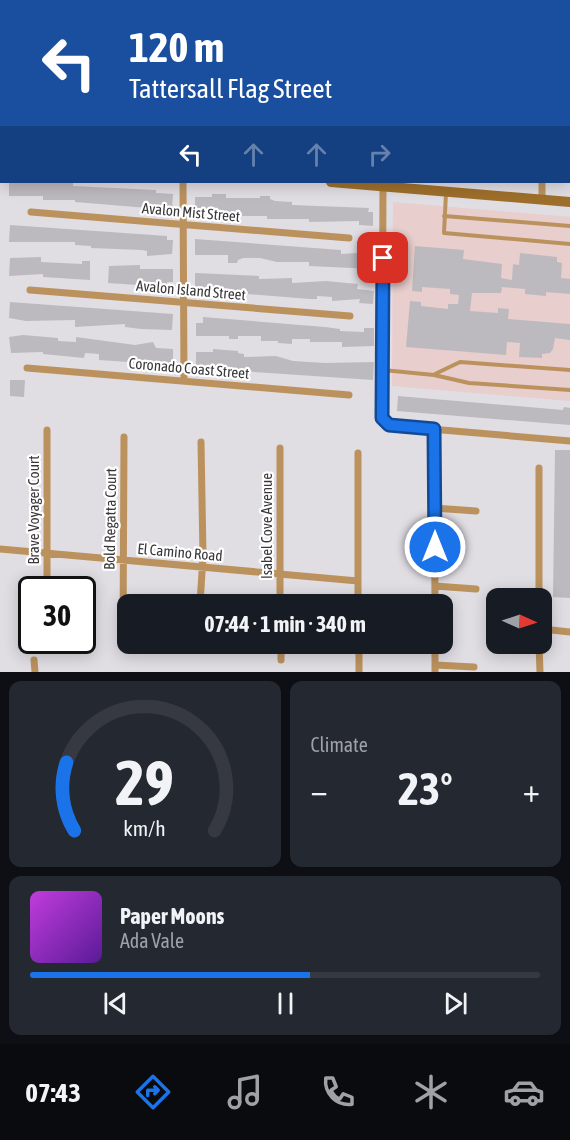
<!DOCTYPE html>
<html lang="en">
<head>
<meta charset="utf-8">
<style>
  body { margin:0; font-family:"Asap Condensed",sans-serif; background:#242831; color:#f1f3f6; height:100vh; display:flex; flex-direction:column; font-size:22px; white-space:nowrap }
  * { box-sizing:border-box; margin:0 }
  p { font-size:20px; color:#9ea1a6 }
  .icon { flex:none; width:33px; height:33px; fill:none; stroke:currentColor; stroke-width:2; stroke-linecap:round; stroke-linejoin:round }
  .map { position:relative; height:672px; overflow:hidden }
  .details { display:flex; flex-direction:column; gap:9px; padding:9px; background:#0d0f14; flex:1 }
  .details>* { flex:none }
  .hud { position:absolute; left:0px; top:0px; width:570px; height:183px; box-shadow:0 3px 15px #0003; background:#1a4fa0; color:#fff; overflow:hidden }
  .needle { width:39px; rotate:93deg }
  .controls { position:absolute; left:486px; top:588px; display:grid; gap:12px }
  .controls a { display:grid; place-items:center; width:66px; height:66px; border-radius:12px; background:#171b24; box-shadow:0 3px 15px #0003; font-size:30px }
  .speed { position:absolute; left:18px; top:576px; display:flex; gap:12px; font-size:30px; font-weight:700; text-align:center }
  .speed>* { display:grid; place-content:center; width:78px; height:78px; border-radius:50%; background:#171b24; box-shadow:0 3px 15px #0003; line-height:1 }
  .speed .limit { border:3px solid #111; border-radius:9px; background:#fff; color:#111 }
  .pin { position:absolute; display:grid; place-items:center; width:51px; height:51px; color:#fff; margin:-26px; border-radius:12px; box-shadow:0 3px 9px #0006 }
  .me { position:absolute; width:66px; margin:-33px; rotate:0deg; stroke-linejoin:round; filter:drop-shadow(0 0 4px #0008) }
  .turn { display:flex; align-items:center; gap:21px; height:126px; padding:0 30px; font-size:27px }
  .turn .icon { width:78px; height:78px; stroke-width:2.5 }
  .turn b { display:block; font-size:42px; line-height:51px }
  .lanes { display:flex; align-items:center; height:57px; padding:0 30px; background:#0003; justify-content:center; gap:30px; direction:ltr }
  .lanes .off { opacity:.35 }
  .big { font-size:45px; font-weight:700; line-height:1.1 }
  .details .tile { flex:1; display:flex; flex-direction:column; justify-content:center; gap:9px; min-width:0; padding:0 21px; border-radius:12px; background:#242831 }
  .details .dial { align-items:center; gap:0 }
  .dial svg { height:156px; overflow:visible; fill:none; stroke:#363941; stroke-width:7; stroke-linecap:round; text-anchor:middle }
  .dial text { fill:#f1f3f6; stroke:none }
  .song { display:flex; align-items:center; gap:18px }
  .cover { width:72px; height:72px; border-radius:9px; background:linear-gradient(135deg,hsl(290 70% 55%),hsl(270 70% 35%)) }
  .played { height:6px; border-radius:3px; background:linear-gradient(90deg,#1a73e8 55%,#363941 55%) }
  .keys { display:flex; justify-content:space-around; direction:ltr }
  .heat { display:flex; justify-content:space-between; align-items:center; font-size:33px; direction:ltr }
  .details .tiles { flex:1; display:grid; gap:9px; grid-template-columns:1fr 1fr }
  .tile:last-child { grid-column:span 2 }
  .trip { position:absolute; left:117px; top:594px; width:336px; height:60px; border-radius:12px; background:#171b24; box-shadow:0 3px 15px #0003; font-weight:700; line-height:60px; text-align:center }
  .tabs { display:flex; height:96px; justify-content:space-around; align-items:center; background:#090b0e; color:#9ea1a6 }
  .tabs .icon { width:42px; height:42px }
  .tabs .selected { color:#1a73e8 }
  .tabs b { font-size:27px; color:#f1f3f6 }
  .map>svg:first-child { display:block }
  .education { fill:#e8cecd }
  .building { fill:#bdbabf }
  .lines { fill:none; stroke-linecap:round; stroke-linejoin:round }
  .lane { stroke:#bb925e; stroke-width:4 }
  .street { stroke:#bb925e; stroke-width:7 }
  .secondary { stroke:#9e6f2b; stroke-width:10 }
  .route-casing { stroke:#114b97; stroke-width:15 }
  .route { stroke:#1a73e8; stroke-width:10 }
  .labels { text-anchor:middle; dominant-baseline:central; stroke-width:4.5; stroke-linejoin:round; paint-order:stroke }
  .street-label { font-size:15px; fill:#383739; stroke:#fff }
</style>
</head>
<body>
<div class="map">
<svg width="570" height="672" viewBox="0 0 570 672">
  <rect width="100%" height="100%" fill="#e0dde3"/>
  <path class="education" d="M393,202L570,217V401L392,386Z"/>
  <path class="building" d="M9,182L73,183V186L156,190V193L173,194L172,210L75,202V200H43V196H9Z
    M212,194H226V198H260V196H270V199L275,201L292,202V205L369,208L368,212H373V226L359,225V221L309,222V219H267V216H232V213L195,210V197H212Z
    M10,225L167,236V240H173L172,254L147,256V251L142,250L91,248V246L75,245V242H9Z
    M195,239L341,250V254L373,252V269L309,266V262H277L260,258H243L238,260L237,263H228V255H195Z
    M415,246L464,250L463,259L502,264L501,278L512,280L513,264L519,265L520,253L557,257V262L562,263L561,278L570,279V294L546,292V296L525,294V289L502,287L501,293H472L470,311L498,313V308L509,309L508,319L570,324V340L555,338L553,349L550,353L542,354V358L519,357L520,343L507,342L506,355L406,347L410,301L421,302V306L448,309V304H458L459,295L450,294V289L422,287V292L412,291Z
    M41,257V262L82,264V261H90V280L43,277V274L9,276L10,258Z
    M140,265V269H173V282H167V287L108,283L109,266Z
    M195,273L259,276V279L292,278V283L326,281L358,284L357,289L374,291L373,304L359,303L360,299L332,301V297L317,296V299H310L195,290Z
    M10,302L173,314L172,330L141,329L125,327V324L75,327V320L26,321L9,318Z
    M203,317L325,327L340,329V331L364,332V328H374V346L342,347V342H310V339H292V344L278,343V341H261V336H238V339H229V336H196V323H203Z
    M23,335L58,338V341L76,342V337L135,345L153,342L156,348L173,349V365L99,360V354L85,353L84,358L43,354V352L11,353L9,337Z
    M213,349L238,351V353L244,354V357L276,356L293,361L325,363L374,362L373,380L196,368V352H213Z
    M10,380H25L24,397L10,396Z
    M398,396L563,410L564,407L570,408V425L397,411Z
    M555,450H570V598L553,597Z"/>
  <g class="lines">
    <path class="lane" d="M446,193L444,233L570,244
      M444,216L570,226
      M383,370L434,375L469,383L570,390
      M435,374L460,362L570,370"/>
    <path class="street" d="M50,0V2
      M139,0V2
      M222,0V2
      M300,0V2
      M377,0V2
      M455,0V2
      M533,0V2
      M568,63H570
      M183,182L184,381
      M542,182V199
      M383,186L382,418L389,425L395,426L570,441
      M31,212L349,238
      M30,290L350,316
      M27,368L349,395
      M434,429L435,604
      M47,430V590
      M280,448V604
      M358,453V604
      M539,468V598
      M434,508L476,511
      M0,549L358,581
      M435,586L476,589
      M200,604L203,556L201,442
      M542,629L570,632
      M123,638L124,437
      M200,644V647
      M281,644V660
      M359,644V672
      M435,644V672
      M539,644L540,672
      M34,660L35,672
      M435,665L474,667"/>
    <path class="secondary" d="M0,148H2
      M0,159H2
      M331,182L570,202"/>
  </g>
  <g class="lines">
    <defs>
      <path id="route" d="M383,258L382,418L389,425L434,429L435,547"/>
    </defs>
    <use href="#route" class="route-casing"/>
    <use href="#route" class="route"/>
  </g>
  <g class="labels">
    <g class="street-label">
      <text transform="translate(191 212) rotate(5)">Avalon Mist Street</text>
      <text transform="translate(191 290) rotate(5)">Avalon Island Street</text>
      <text transform="translate(189 368) rotate(5)">Coronado Coast Street</text>
      <text transform="translate(33 510) rotate(-90)">Brave Voyager Court</text>
      <text transform="translate(110 519) rotate(-89)">Bold Regatta Court</text>
      <text transform="translate(266 526) rotate(-90)">Isabel Cove Avenue</text>
      <text transform="translate(180 552) rotate(5)">El Camino Road</text>
    </g>
  </g>
</svg>
<div class="controls">
<a><svg class="needle" viewBox="-14 -14 28 28"><path d="M0-13l5 13h-10z" fill="#e53935"/><path d="M0 13l5-13h-10z" fill="#9ea1a6"/></svg></a>
</div>
<div class="speed"><div class="limit">30</div></div>
<div class="pin" style="left:383px;top:258px;background:#d93025"><svg class="icon" aria-label="arrive" viewBox="0 0 24 24"><path d="M6 21V4h12l-3 4 3 4H6"/></svg></div>
<svg class="me" style="left:435px;top:547px" viewBox="-20 -20 40 40"><circle r="17" fill="#1a73e8" stroke="#fff" stroke-width="3"/><path d="M0-11L8 9 0 5-8 9z" fill="#fff"/></svg>
<div class="trip">07:44 · 1 min · 340 m</div>
<div class="hud">
<div class="turn"><svg class="icon" aria-label="left" viewBox="0 0 24 24"><path d="M17 20v-9H6M10 6l-5 5 5 5"/></svg><div><b>120 m</b>Tattersall Flag Street</div></div>
<div class="lanes"><svg class="icon" aria-label="left" viewBox="0 0 24 24"><path d="M17 20v-9H6M10 6l-5 5 5 5"/></svg><svg class="icon off" aria-label="ahead" viewBox="0 0 24 24"><path d="M12 20V5M6 11l6-6 6 6"/></svg><svg class="icon off" aria-label="ahead" viewBox="0 0 24 24"><path d="M12 20V5M6 11l6-6 6 6"/></svg><svg class="icon off" aria-label="right" viewBox="0 0 24 24"><path d="M7 20v-9h11M14 6l5 5-5 5"/></svg></div>
</div>
</div>
<section class="details">
<div class="tiles">
<div class="tile dial"><svg viewBox="0 0 100 80">
<path d="M14 69A42 42 0 1 1 86 69"/>
<path d="M14 69A42 42 0 0 1 10 34" stroke="#1a73e8"/>
<text x="50" y="56" font-size="32" font-weight="700">29</text>
<text x="50" y="72" font-size="11">km/h</text>
</svg></div>
<div class="tile"><p>Climate</p>
<div class="heat"><a>−</a><b class="big">23°</b><a>+</a></div>
</div>
<div class="tile">
<div class="song"><i class="cover"></i><div><b>Paper Moons</b><p>Ada Vale</p></div></div>
<div class="played"></div>
<div class="keys"><svg class="icon" aria-label="previous" viewBox="0 0 24 24"><path d="M18 5L8 12l10 7zM5 5v14"/></svg><svg class="icon" aria-label="pause" viewBox="0 0 24 24"><path d="M8 5v14M16 5v14"/></svg><svg class="icon" aria-label="next" viewBox="0 0 24 24"><path d="M6 5l10 7-10 7zM19 5v14"/></svg></div>
</div>
</div>
</section>
<nav class="tabs">
<b>07:43</b>
<svg class="icon selected" aria-label="directions" viewBox="0 0 24 24"><path d="M12 3l9 9-9 9-9-9zM9 14v-3h6M13 9l2 2-2 2"/></svg>
<svg class="icon" aria-label="music" viewBox="0 0 24 24"><path d="M9 18V5l10-2v13"/><circle cx="6" cy="18" r="3"/><circle cx="16" cy="16" r="3"/></svg>
<svg class="icon" aria-label="phone" viewBox="0 0 24 24"><path d="M5 4h4l2 5-3 2q2 4 5 5l2-3 5 2v4C11 20 4 13 5 4z"/></svg>
<svg class="icon" aria-label="climate" viewBox="0 0 24 24"><path d="M12 3v18M4 7l16 10M4 17L20 7"/></svg>
<svg class="icon" aria-label="car" viewBox="0 0 24 24"><path d="M5 17H2v-5l4-1 3-4h7l3 4 3 1v5h-3M9 17h6M6 11h13"/><circle cx="7" cy="17" r="2"/><circle cx="17" cy="17" r="2"/></svg>
</nav>
</body>
</html>
